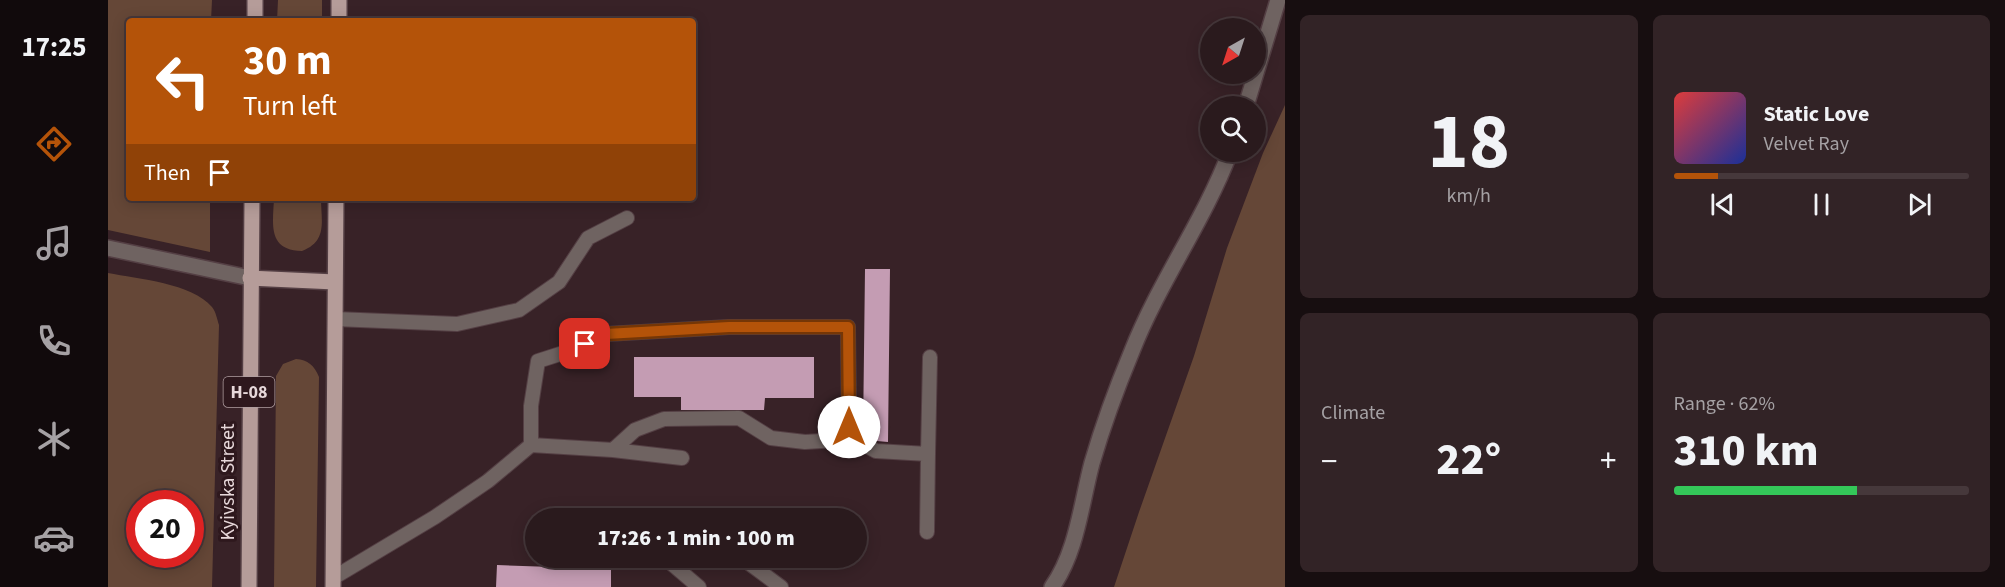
<!DOCTYPE html>
<html lang="en">
<head>
<meta charset="utf-8">
<style>
  body { margin:0; font-family:"Source Sans 3",sans-serif; background:#322326; color:#f1f3f6; height:100vh; display:flex; flex-direction:column; font-size:22px; white-space:nowrap }
  * { box-sizing:border-box; margin:0 }
  p { font-size:20px; color:#a5a1a4 }
  .icon { flex:none; width:33px; height:33px; fill:none; stroke:currentColor; stroke-width:2; stroke-linecap:round; stroke-linejoin:round }
  .map { position:relative; flex:1; overflow:hidden }
  .side { display:flex; flex-direction:column; gap:15px; padding:15px; background:#170e10; width:720px }
  .side>* { flex:none }
  .hud { position:absolute; left:18px; top:18px; width:570px; height:183px; border-radius:6px; box-shadow:0 3px 15px #0003,0 0 0 2px #46383b; background:#b45309; color:#fff; overflow:hidden }
  .needle { width:39px; rotate:219deg }
  .tools { position:absolute; left:1092px; top:18px; display:grid; gap:12px }
  .tools a { display:grid; place-items:center; width:66px; height:66px; border-radius:50%; background:#2a1a1d; box-shadow:0 3px 15px #0003,0 0 0 2px #46383b; font-size:30px }
  .speed { position:absolute; left:18px; top:490px; display:flex; gap:12px; font-size:30px; font-weight:700; text-align:center }
  .speed>* { display:grid; place-content:center; width:78px; height:78px; border-radius:50%; background:#2a1a1d; box-shadow:0 3px 15px #0003,0 0 0 2px #46383b; line-height:1 }
  .speed .limit { border:9px solid #d22; background:#fff; color:#111 }
  .pin { position:absolute; display:grid; place-items:center; width:51px; height:51px; color:#fff; margin:-26px; border-radius:12px; box-shadow:0 3px 9px #0006 }
  .me { position:absolute; width:66px; margin:-33px; rotate:0deg; stroke-linejoin:round; filter:drop-shadow(0 0 4px #0008) }
  .turn { display:flex; align-items:center; gap:21px; height:126px; padding:0 18px; font-size:27px }
  .turn .icon { width:78px; height:78px; stroke-width:2.5 }
  .turn b { display:block; font-size:42px; line-height:51px }
  .then { display:flex; align-items:center; height:57px; padding:0 18px; background:#0003; gap:12px; font-size:22px }
  .big { font-size:45px; font-weight:800; line-height:1.1 }
  .side .tile { flex:1; display:flex; flex-direction:column; justify-content:center; gap:9px; min-width:0; padding:0 21px; border-radius:9px; background:#322326 }
  .side .dial { align-items:center; gap:0 }
  .dial b { font-size:78px; line-height:1 }
  .song { display:flex; align-items:center; gap:18px }
  .cover { width:72px; height:72px; border-radius:9px; background:linear-gradient(135deg,hsl(0 70% 55%),hsl(230 70% 35%)) }
  .played { height:6px; border-radius:3px; background:linear-gradient(90deg,#b45309 15%,#46383b 15%) }
  .keys { display:flex; justify-content:space-around; direction:ltr }
  .heat { display:flex; justify-content:space-between; align-items:center; font-size:33px; direction:ltr }
  .charge { height:9px; border-radius:4px; background:linear-gradient(90deg,#34c759 62%,#46383b 0) }
  .side .tiles { flex:1; display:grid; gap:15px; grid-template-columns:repeat(2,1fr) }
  .trip { position:absolute; left:417px; top:508px; width:342px; height:60px; border-radius:30px; background:#2a1a1d; box-shadow:0 3px 15px #0003,0 0 0 2px #46383b; font-weight:800; line-height:60px; text-align:center }
  main { display:flex; flex:1; min-height:0 }
  .tab-bar { display:flex; flex-direction:column; width:108px; justify-content:space-around; align-items:center; background:#110a0c; color:#a5a1a4 }
  .tab-bar .icon { width:42px; height:42px }
  .tab-bar .on { color:#b45309 }
  .tab-bar b { font-size:27px; color:#f1f3f6 }
  .map>svg:first-child { display:block }
  .green { fill:#654737; fill-rule:evenodd }
  .building { fill:#c49cb3 }
  .lines { fill:none; stroke-linecap:round; stroke-linejoin:round }
  .lane-casing { stroke:#543f44; stroke-width:16 }
  .street-casing { stroke:#543f44; stroke-width:18 }
  .primary-casing { stroke:#543f44; stroke-width:18 }
  .lane { stroke:#6f6361; stroke-width:14 }
  .street { stroke:#6f6361; stroke-width:15 }
  .primary { stroke:#b59c99; stroke-width:15 }
  .route-casing { stroke:#753606; stroke-width:15 }
  .route { stroke:#b45309; stroke-width:10 }
  .labels { text-anchor:middle; dominant-baseline:central; stroke-width:6; stroke-linejoin:round; paint-order:stroke }
  .shield { fill:#2e181d; stroke:#b09ea1; stroke-width:1.5 }
  .shield-label { font-size:18px; font-weight:bold; fill:#e7d8da }
  .street-label { font-size:20px; fill:#e7d8da; stroke:#2e181d }
</style>
</head>
<body>
<main>
<nav class="tab-bar">
<b>17:25</b>
<svg class="icon on" aria-label="directions" viewBox="0 0 24 24"><path d="M12 3l9 9-9 9-9-9zM9 14v-3h6M13 9l2 2-2 2"/></svg>
<svg class="icon" aria-label="music" viewBox="0 0 24 24"><path d="M9 18V5l10-2v13"/><circle cx="6" cy="18" r="3"/><circle cx="16" cy="16" r="3"/></svg>
<svg class="icon" aria-label="phone" viewBox="0 0 24 24"><path d="M5 4h4l2 5-3 2q2 4 5 5l2-3 5 2v4C11 20 4 13 5 4z"/></svg>
<svg class="icon" aria-label="climate" viewBox="0 0 24 24"><path d="M12 3v18M4 7l16 10M4 17L20 7"/></svg>
<svg class="icon" aria-label="car" viewBox="0 0 24 24"><path d="M5 17H2v-5l4-1 3-4h7l3 4 3 1v5h-3M9 17h6M6 11h13"/><circle cx="7" cy="17" r="2"/><circle cx="17" cy="17" r="2"/></svg>
</nav>
<div class="map">
<svg width="1177" height="587" viewBox="0 0 1177 587">
  <rect width="100%" height="100%" fill="#382227"/>
  <path class="green" d="M0,0H104L103,21H21V198H102V252L0,230Z
    M170,0H214V21H169Z
    M1177,105V587H1006L1031,512L1086,356L1119,248L1155,153Z
    M166,198H213C213,221 220,241 194,251C159,250 165,224 166,198Z
    M0,273C30,279 84,283 104,307C108,312 109,319 111,325L104,587H0ZM32,504H82V555H32Z
    M188,359C200,360 206,365 211,377L208,587H166L168,376L175,364Z"/>
  <path class="building" d="M757,269H782L780,442L769,441L755,434Z
    M526,357H706V398H657L656,410H573V397H526Z
    M389,565L503,569V587H388Z"/>
  <g class="lines">
    <defs>
      <path id="lane" d="M227,319L349,324L411,310L451,282L480,238L519,218
        M423,445L505,450L527,430L556,419L631,418L663,438L697,442L746,439
        M505,450L574,458
        M467,518L473,519
        M819,532L820,454
        M557,558L591,587
        M634,558L673,587
        M225,578L327,517L380,481L423,445V406L430,361L455,353L498,334L621,327H740L741,427L746,439L768,451L820,454L822,357"/>
      <path id="street" d="M1138,106L1170,0
        M0,248L142,278
        M944,587C969,552 973,504 984,463C995,425 1009,387 1024,351C1051,282 1096,221 1122,152"/>
      <path id="primary" d="M147,21V0
        M231,21V0
        M142,278L227,282
        M141,587L144,198
        M225,587L228,198"/>
    </defs>
    <use href="#lane" class="lane-casing"/>
    <use href="#street" class="street-casing"/>
    <use href="#primary" class="primary-casing"/>
    <use href="#lane" class="lane"/>
    <use href="#street" class="street"/>
    <use href="#primary" class="primary"/>
  </g>
  <g class="lines">
    <defs>
      <path id="route" d="M477,344L498,334L621,327H740L741,427"/>
    </defs>
    <use href="#route" class="route-casing"/>
    <use href="#route" class="route"/>
  </g>
  <g class="labels">
    <rect class="shield" x="115.5" y="377" width="51" height="30" rx="4.5"/>
    <g class="shield-label">
      <text x="141" y="392">Н-08</text>
    </g>
    <g class="street-label">
      <text transform="translate(120 482) rotate(-90)">Kyivska Street</text>
    </g>
  </g>
</svg>
<div class="tools">
<a><svg class="needle" viewBox="-14 -14 28 28"><path d="M0-13l5 13h-10z" fill="#e53935"/><path d="M0 13l5-13h-10z" fill="#a5a1a4"/></svg></a>
<a><svg class="icon" aria-label="search" viewBox="0 0 24 24"><circle cx="10" cy="10" r="6"/><path d="M15 15l6 6"/></svg></a>
</div>
<div class="speed"><div class="limit">20</div></div>
<div class="pin" style="left:477px;top:344px;background:#d93025"><svg class="icon" aria-label="arrive" viewBox="0 0 24 24"><path d="M6 21V4h12l-3 4 3 4H6"/></svg></div>
<svg class="me" style="left:741px;top:427px" viewBox="-20 -20 40 40"><circle r="19" fill="#fff"/><path d="M0-13L10 11 0 6-10 11z" fill="#b45309"/></svg>
<div class="trip">17:26 · 1 min · 100 m</div>
<div class="hud">
<div class="turn"><svg class="icon" aria-label="left" viewBox="0 0 24 24"><path d="M17 20v-9H6M10 6l-5 5 5 5"/></svg><div><b>30 m</b>Turn left</div></div>
<div class="then">Then<svg class="icon" aria-label="arrive" viewBox="0 0 24 24"><path d="M6 21V4h12l-3 4 3 4H6"/></svg></div>
</div>
</div>
<section class="side">
<div class="tiles">
<div class="tile dial"><b>18</b><p>km/h</p></div>
<div class="tile">
<div class="song"><i class="cover"></i><div><b>Static Love</b><p>Velvet Ray</p></div></div>
<div class="played"></div>
<div class="keys"><svg class="icon" aria-label="previous" viewBox="0 0 24 24"><path d="M18 5L8 12l10 7zM5 5v14"/></svg><svg class="icon" aria-label="pause" viewBox="0 0 24 24"><path d="M8 5v14M16 5v14"/></svg><svg class="icon" aria-label="next" viewBox="0 0 24 24"><path d="M6 5l10 7-10 7zM19 5v14"/></svg></div>
</div>
<div class="tile"><p>Climate</p>
<div class="heat"><a>−</a><b class="big">22°</b><a>+</a></div>
</div>
<div class="tile"><p>Range · 62%</p><b class="big">310 km</b><div class="charge"></div></div>
</div>
</section>
</main>
</body>
</html>
